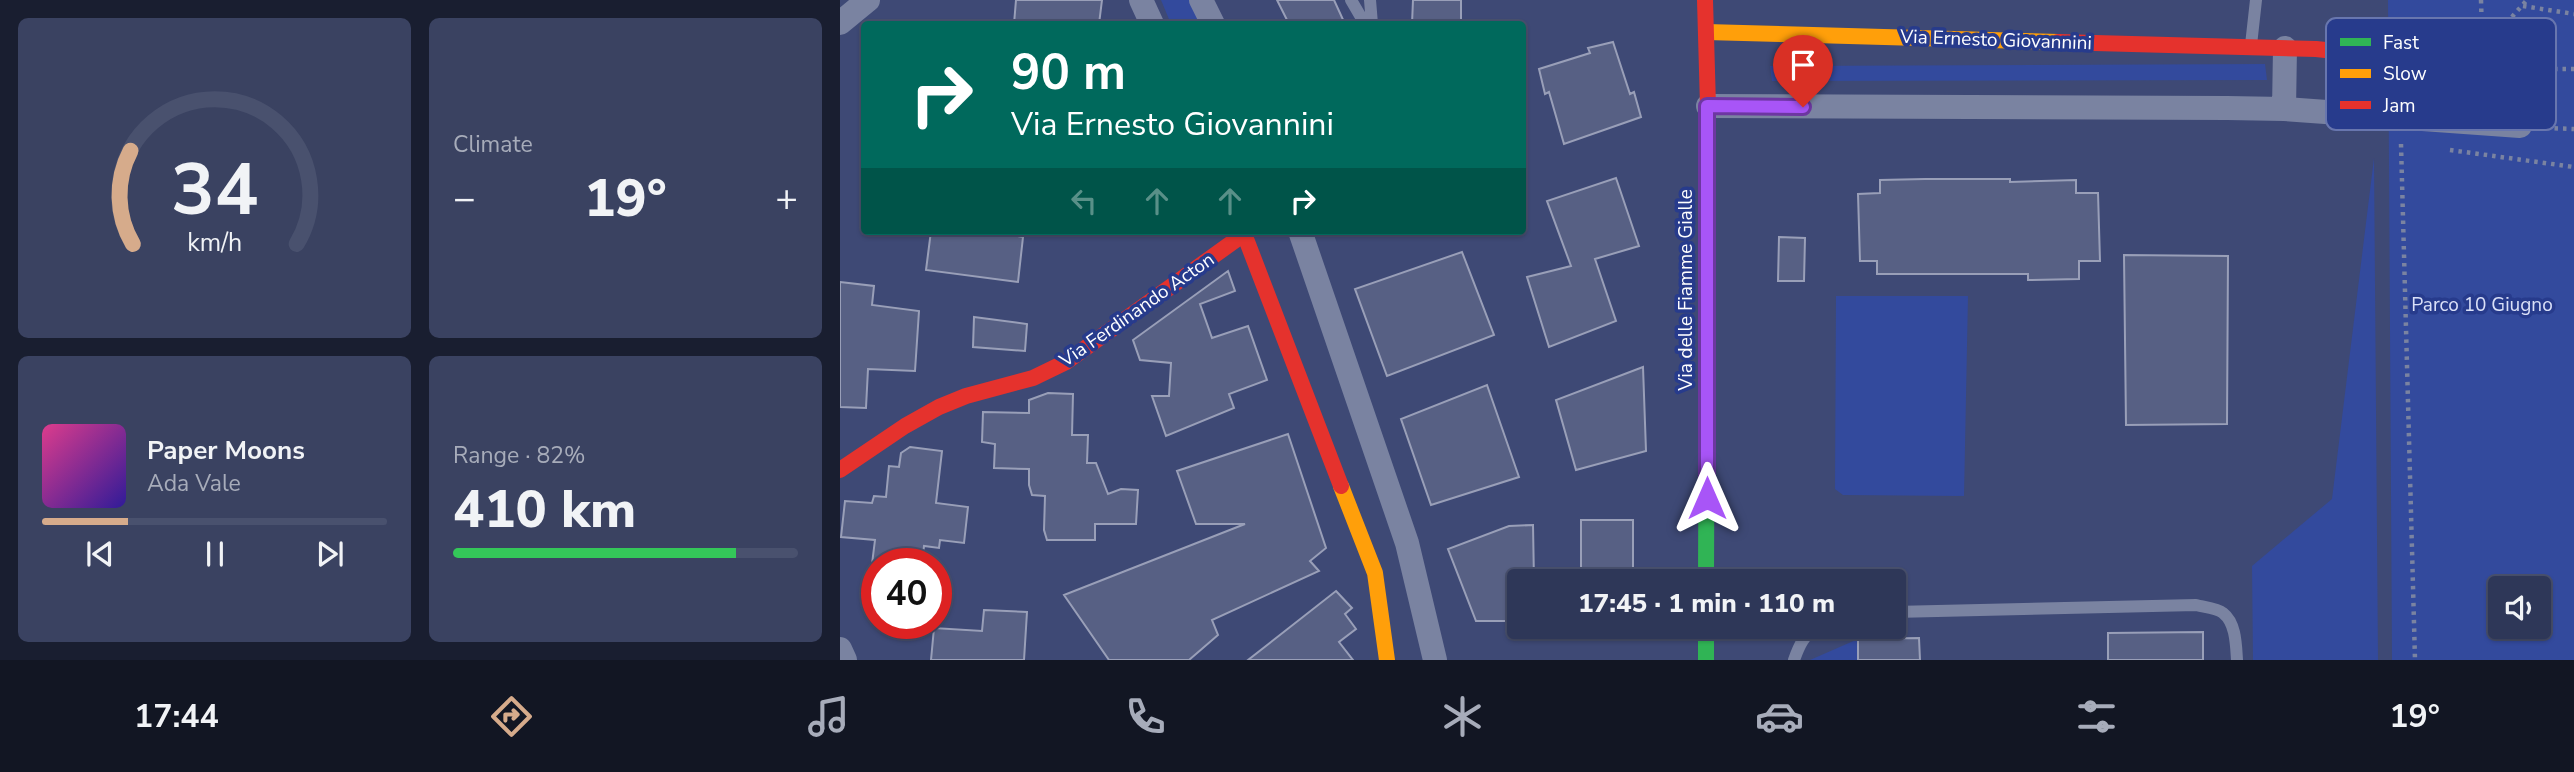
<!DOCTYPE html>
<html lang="en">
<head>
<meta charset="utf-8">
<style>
  body { margin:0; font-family:"Nunito Sans",sans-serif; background:#3a4261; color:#f1f3f6; height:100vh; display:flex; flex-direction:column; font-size:26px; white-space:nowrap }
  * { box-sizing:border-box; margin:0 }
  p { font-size:23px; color:#a7acba }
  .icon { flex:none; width:38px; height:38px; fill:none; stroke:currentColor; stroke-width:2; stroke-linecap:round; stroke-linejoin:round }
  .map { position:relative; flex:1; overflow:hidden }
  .details { display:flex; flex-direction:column; gap:18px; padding:18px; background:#191e30; width:840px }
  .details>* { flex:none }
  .guide { position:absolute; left:21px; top:21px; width:665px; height:214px; border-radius:7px; box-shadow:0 2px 5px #0004,0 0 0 2px #49516e; background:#00695c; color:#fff; overflow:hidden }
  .fabs { position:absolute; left:1648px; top:576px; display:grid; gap:14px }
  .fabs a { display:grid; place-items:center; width:63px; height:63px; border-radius:7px; background:#2e3758; box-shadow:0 2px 5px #0004,0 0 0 2px #49516e; font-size:35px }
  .speed { position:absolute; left:21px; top:548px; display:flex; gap:14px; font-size:35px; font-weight:700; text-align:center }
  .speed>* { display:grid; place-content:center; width:91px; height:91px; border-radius:50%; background:#2e3758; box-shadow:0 2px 5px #0004,0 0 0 2px #49516e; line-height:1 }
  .speed .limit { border:10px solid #d22; background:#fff; color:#111 }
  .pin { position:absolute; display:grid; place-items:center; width:60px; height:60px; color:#fff; margin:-72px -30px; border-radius:50% 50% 50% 0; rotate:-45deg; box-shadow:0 0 7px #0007 }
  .pin .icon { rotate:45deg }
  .me { position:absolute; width:77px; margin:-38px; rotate:0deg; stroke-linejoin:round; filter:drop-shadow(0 0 5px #0008) }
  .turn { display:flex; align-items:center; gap:24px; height:147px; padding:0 35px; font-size:32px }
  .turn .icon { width:91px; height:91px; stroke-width:2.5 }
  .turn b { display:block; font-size:49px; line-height:60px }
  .lanes { display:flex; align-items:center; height:66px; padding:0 35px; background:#0003; justify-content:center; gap:35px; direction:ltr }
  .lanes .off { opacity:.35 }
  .big { font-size:52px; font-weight:800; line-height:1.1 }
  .details .tile { flex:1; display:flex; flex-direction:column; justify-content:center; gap:10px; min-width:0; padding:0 24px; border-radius:10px; background:#3a4261 }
  .details .dial { align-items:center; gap:0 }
  .dial svg { height:182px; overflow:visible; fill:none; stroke:#49516e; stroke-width:7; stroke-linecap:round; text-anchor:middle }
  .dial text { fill:#f1f3f6; stroke:none }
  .song { display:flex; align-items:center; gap:21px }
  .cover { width:84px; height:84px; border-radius:10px; background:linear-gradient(135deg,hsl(330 70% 55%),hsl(250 70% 35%)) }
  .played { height:7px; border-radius:4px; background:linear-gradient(90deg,#d6ab8b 25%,#49516e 25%) }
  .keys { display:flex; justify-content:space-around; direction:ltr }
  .heat { display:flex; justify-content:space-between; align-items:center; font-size:38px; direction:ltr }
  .charge { height:10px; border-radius:5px; background:linear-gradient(90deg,#34c759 82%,#49516e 0) }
  .details .tiles { flex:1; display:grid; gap:18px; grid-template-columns:repeat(2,1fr) }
  .trip { position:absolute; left:667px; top:569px; width:399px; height:70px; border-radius:7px; background:#2e3758; box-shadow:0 2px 5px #0004,0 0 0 2px #49516e; font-weight:800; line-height:70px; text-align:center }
  .tabs { display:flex; height:112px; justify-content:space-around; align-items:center; background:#121623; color:#a7acba }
  .tabs .icon { width:49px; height:49px }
  .tabs .active { color:#d6ab8b }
  .tabs b { font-size:32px; color:#f1f3f6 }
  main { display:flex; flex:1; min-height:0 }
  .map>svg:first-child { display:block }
  .green { fill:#334a9d; fill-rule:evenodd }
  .building { fill:#576084; stroke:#999fb8; stroke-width:2 }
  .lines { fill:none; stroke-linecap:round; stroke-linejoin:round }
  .path { stroke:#7a83a1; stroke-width:4.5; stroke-dasharray:3.5 5; stroke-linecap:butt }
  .lane { stroke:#7a83a1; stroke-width:12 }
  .street { stroke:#7a83a1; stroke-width:24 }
  .fast { stroke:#30b455; stroke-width:16 }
  .slow { stroke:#ff9f0a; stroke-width:16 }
  .jam { stroke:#e5322d; stroke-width:16 }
  .route-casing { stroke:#6d37a1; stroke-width:18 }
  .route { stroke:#a855f7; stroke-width:12 }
  .labels { text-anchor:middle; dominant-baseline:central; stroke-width:7; stroke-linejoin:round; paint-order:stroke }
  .street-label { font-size:19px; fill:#fff; stroke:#273b8c }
  .park-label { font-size:19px; fill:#dae0f8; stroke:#273b8c }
  .key { fill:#273b8c; stroke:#6876ae; stroke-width:2 }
  .key-label { font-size:19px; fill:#fff }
</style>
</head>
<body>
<main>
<section class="details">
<div class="tiles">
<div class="tile dial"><svg viewBox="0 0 100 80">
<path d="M14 69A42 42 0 1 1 86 69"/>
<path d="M14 69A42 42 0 0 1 13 28" stroke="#d6ab8b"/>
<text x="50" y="56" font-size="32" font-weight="700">34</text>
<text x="50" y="72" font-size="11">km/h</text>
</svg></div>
<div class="tile"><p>Climate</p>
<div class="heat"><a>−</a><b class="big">19°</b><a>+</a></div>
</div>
<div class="tile">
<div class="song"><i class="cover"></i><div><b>Paper Moons</b><p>Ada Vale</p></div></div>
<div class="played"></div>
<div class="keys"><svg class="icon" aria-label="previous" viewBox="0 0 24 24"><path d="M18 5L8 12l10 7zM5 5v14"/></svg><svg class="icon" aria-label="pause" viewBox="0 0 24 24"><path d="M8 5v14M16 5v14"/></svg><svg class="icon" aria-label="next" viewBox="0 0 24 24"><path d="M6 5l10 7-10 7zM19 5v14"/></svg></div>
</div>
<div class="tile"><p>Range · 82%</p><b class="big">410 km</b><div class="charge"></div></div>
</div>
</section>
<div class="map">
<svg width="1734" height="660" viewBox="0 0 1734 660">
  <rect width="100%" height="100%" fill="#3e4975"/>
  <path class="green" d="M321,0H351L362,24H331Z
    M1548,0H1734V660H1552ZM1661,588H1699V626H1661Z
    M1425,64L1427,80L932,81L930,66Z
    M1534,158L1538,660H1413L1412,566L1492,499Z
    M996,296H1128L1124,496L1003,495L995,489Z
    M1018,639L1020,660H970Z"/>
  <path class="building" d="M176,0H262L259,24H174Z
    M437,0H494L505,24H449Z
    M573,0H621V24H572Z
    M773,42L790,94L794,92L801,117L724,144L709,92L705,94L699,69L750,53L748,48Z
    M776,178L799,246L755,259L776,321L709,347L687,277L731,266L707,201Z
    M1085,179H1170V182L1236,180V193H1258L1260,261H1239V279L1188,280V274H1037V261H1020L1018,194L1040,193V180Z
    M91,231H172V235L183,237L178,282L86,270Z
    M939,237L965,238L964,281H938Z
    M622,252L654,335L547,376L515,289Z
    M1284,255L1388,256L1387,424L1286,425Z
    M388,271L395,291L360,304L372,338L408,326L427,380L389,394L394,408L326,436L312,396H329L331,363L300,360L293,340Z
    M0,282L34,286L32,305L79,311L75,371L28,369L26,408L0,407Z
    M134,317L187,324L185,351L133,347Z
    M803,367L806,451L736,470L716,400Z
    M647,385L679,477L591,505L561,419Z
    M208,393L233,394L232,435H248L247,463H256L268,494L281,489L298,490L296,524H255V540H207L204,530L205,496L192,495L189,485V469L154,468L155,444L142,442L143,412L189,413V400Z
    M448,434L486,548L470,561L479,571L372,620L378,635L349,660H269L224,595L405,524H356L337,471Z
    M70,447L102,451L96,503L128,507L124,543L100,540L99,548L84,546L82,564H32L35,540L1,537L5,501L32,503L34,496L46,497L49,466L59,467L61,453Z
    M741,520H793V581H741Z
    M693,525L694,581H679V621H636L608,549L669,526Z
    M496,591L512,608L505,614L516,629L499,642L513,660H408Z
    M144,610L187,612L184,660H91L94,628L142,631Z
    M1363,632V660H1268V633Z
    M1079,638L1080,660H1018V639Z"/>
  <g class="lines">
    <path class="path" d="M1641,0L1642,35
      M1683,6L1734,14
      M1655,36L1687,0
      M1714,69H1734
      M1706,128L1734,129
      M1561,144L1575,660
      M1610,150L1734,167"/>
    <path class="lane" d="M511,0L525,24
      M530,0L532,24
      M1411,45L1416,0
      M1054,612L1356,605C1363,607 1377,608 1383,613C1396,623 1396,645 1397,660
      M954,660C959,646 964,634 978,626"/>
    <path class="street" d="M301,0L312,24
      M361,0L373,24
      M0,23L28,0
      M868,106L1387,108L1444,109L1680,126
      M1444,109L1445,48
      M460,231L567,543L595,660
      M0,649L5,660"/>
    <path class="fast" d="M1588,61L1686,68
      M866,581L867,308
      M866,626V660"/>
    <path class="slow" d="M866,32L1218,42
      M501,486L535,573L547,660"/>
    <path class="jam" d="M865,0L868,106L867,308
      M1218,42L1476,49L1588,61
      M403,231L501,486
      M0,470L65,426L99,407L126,396L193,378L226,362L404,234"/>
  </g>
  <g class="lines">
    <defs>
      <path id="route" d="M867,498V106L963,107"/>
    </defs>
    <use href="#route" class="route-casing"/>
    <use href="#route" class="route"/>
  </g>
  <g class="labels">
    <g class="street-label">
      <text transform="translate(1156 40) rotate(2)">Via Ernesto Giovannini</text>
      <text transform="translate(846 290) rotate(-90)">Via delle Fiamme Gialle</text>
      <text transform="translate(297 310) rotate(-35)">Via Ferdinando Acton</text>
    </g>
    <g class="park-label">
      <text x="1642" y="305">Parco 10 Giugno</text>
    </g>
  </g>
  <rect x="1486" y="18" width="230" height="112" rx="10" class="key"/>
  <rect x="1500" y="38" width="31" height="8" fill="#30b455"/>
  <rect x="1500" y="69" width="31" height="9" fill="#ff9f0a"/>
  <rect x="1500" y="101" width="31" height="8" fill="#e5322d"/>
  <g class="key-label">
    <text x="1543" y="49">Fast</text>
    <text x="1543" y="80">Slow</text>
    <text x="1543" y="112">Jam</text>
  </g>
</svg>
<div class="fabs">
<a><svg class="icon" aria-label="sound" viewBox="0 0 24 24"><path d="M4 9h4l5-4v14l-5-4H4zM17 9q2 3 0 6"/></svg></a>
</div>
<div class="speed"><div class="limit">40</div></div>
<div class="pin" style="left:963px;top:107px;background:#d93025"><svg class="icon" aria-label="arrive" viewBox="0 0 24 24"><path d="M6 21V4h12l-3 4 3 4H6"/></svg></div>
<svg class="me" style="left:867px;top:498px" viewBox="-20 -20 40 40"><path d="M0-17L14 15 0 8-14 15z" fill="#a855f7" stroke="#fff" stroke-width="4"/></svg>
<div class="trip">17:45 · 1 min · 110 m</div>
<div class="guide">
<div class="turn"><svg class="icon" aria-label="right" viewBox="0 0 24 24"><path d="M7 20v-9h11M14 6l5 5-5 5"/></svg><div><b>90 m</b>Via Ernesto Giovannini</div></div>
<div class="lanes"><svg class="icon off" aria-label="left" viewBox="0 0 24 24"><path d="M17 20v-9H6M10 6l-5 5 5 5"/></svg><svg class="icon off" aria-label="ahead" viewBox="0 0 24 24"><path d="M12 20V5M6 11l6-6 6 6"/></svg><svg class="icon off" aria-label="ahead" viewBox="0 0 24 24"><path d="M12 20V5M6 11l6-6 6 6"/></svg><svg class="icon" aria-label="right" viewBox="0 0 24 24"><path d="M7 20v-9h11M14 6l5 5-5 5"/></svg></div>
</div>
</div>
</main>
<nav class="tabs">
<b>17:44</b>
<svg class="icon active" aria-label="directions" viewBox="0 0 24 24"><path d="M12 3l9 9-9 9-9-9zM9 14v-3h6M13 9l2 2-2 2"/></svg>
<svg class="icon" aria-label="music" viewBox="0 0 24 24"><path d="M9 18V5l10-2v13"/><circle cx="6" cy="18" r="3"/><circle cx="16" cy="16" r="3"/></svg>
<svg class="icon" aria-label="phone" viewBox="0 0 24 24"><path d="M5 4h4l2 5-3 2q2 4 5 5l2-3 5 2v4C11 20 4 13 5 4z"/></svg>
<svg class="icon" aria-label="climate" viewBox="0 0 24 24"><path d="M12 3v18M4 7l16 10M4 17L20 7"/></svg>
<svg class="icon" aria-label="car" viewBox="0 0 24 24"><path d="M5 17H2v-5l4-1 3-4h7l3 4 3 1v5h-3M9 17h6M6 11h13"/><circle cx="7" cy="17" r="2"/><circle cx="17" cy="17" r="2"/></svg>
<svg class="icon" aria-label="filters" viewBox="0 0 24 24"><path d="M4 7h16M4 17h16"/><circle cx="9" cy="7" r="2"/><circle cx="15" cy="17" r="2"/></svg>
<b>19°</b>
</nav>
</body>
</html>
